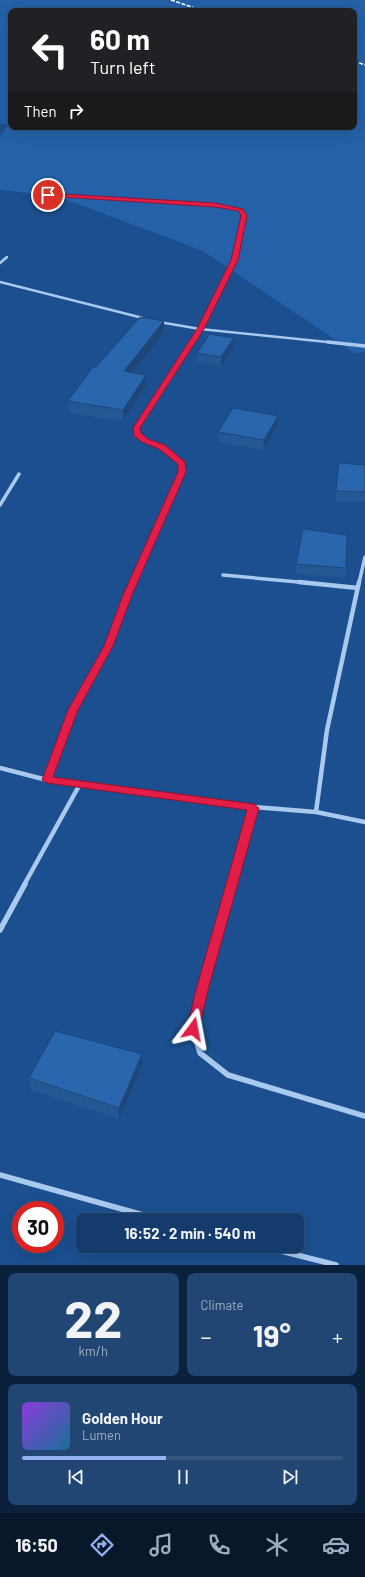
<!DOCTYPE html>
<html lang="en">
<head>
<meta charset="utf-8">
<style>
  body { margin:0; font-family:Barlow,sans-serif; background:#214673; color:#f1f3f6; height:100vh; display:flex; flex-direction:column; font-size:15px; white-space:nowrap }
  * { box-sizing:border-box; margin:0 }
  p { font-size:13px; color:#9dadc1 }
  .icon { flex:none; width:22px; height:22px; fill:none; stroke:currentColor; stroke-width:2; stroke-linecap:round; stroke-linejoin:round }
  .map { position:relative; height:1265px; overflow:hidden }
  .drawer { display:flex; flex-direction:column; gap:8px; padding:8px; background:#0b203b; flex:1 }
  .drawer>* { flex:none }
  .hud { position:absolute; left:8px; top:8px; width:349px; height:122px; border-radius:8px; box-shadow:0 4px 16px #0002,0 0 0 1px #33557e; background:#202124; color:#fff; overflow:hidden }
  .speed { position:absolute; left:12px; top:1201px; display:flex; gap:8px; font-size:20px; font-weight:700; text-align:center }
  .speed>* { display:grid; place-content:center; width:52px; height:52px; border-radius:50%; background:#143b6b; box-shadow:0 4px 16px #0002,0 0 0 1px #33557e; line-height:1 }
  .speed .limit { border:6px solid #d22; background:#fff; color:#111 }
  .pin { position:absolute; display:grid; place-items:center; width:34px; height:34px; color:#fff; margin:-17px; border:2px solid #fff; border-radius:50%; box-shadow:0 1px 4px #0007 }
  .me { position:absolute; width:44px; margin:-22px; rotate:13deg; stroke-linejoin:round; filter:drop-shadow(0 0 3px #0008) }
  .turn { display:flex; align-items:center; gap:14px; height:84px; padding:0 16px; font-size:18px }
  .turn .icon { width:52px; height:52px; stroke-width:2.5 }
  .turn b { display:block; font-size:28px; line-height:34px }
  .then { display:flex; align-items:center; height:38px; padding:0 16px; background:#0003; gap:8px; font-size:15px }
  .big { font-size:30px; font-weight:700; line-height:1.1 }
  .drawer .card { flex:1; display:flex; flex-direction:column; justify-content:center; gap:6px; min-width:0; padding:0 14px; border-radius:8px; background:#214673 }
  .drawer .dial { align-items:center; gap:0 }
  .dial b { font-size:52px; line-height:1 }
  .song { display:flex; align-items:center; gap:12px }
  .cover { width:48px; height:48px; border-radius:6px; background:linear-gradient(135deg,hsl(270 70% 55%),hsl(200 70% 35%)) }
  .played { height:4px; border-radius:2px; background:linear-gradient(90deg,#95b2f1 45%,#33557e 45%) }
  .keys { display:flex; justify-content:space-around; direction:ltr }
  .heat { display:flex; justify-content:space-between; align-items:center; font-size:22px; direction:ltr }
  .drawer .tiles { flex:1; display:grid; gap:8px; grid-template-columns:1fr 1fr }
  .card:last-child { grid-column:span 2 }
  .trip { position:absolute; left:76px; top:1213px; width:228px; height:40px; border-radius:8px; background:#143b6b; box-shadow:0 4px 16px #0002,0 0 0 1px #33557e; font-weight:700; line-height:40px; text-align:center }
  .tabs { display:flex; height:64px; justify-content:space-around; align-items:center; background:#08182b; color:#9dadc1 }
  .tabs .icon { width:28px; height:28px }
  .tabs .active { color:#95b2f1 }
  .tabs b { font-size:18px; color:#f1f3f6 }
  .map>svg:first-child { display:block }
  .green { fill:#2461a8; fill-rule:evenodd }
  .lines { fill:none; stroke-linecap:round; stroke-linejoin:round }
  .minor-far3 { stroke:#a9c9ee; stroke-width:2.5 }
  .minor-far2 { stroke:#a9c9ee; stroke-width:3.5 }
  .minor-far1 { stroke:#a9c9ee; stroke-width:4.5 }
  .minor { stroke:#a9c9ee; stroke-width:5.5 }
  .rail { stroke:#fff; stroke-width:1.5; stroke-dasharray:4 1.5; stroke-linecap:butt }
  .wall { fill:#245895 }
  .shaded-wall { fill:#1d4779 }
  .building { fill:#2a66ad; stroke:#1d4779 }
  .route { fill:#e11d48; stroke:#92132f }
</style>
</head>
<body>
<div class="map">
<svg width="365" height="1265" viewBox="0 0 365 1265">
  <rect width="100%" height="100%" fill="#1b4f8f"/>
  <path class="green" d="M0,0H365V352L355,353L203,251L56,196L0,190V137L8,125L0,123ZM11,11H354V127H11Z"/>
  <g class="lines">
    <path class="minor-far3" d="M48,195L215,205L241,210L244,216L234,260L200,329L191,343
      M0,263L7,257
      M0,282L143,318
      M159,322L200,329L337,343"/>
    <path class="minor-far2" d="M328,342L365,346
      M0,505L19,474
      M223,575L309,583
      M133,583L182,473V463L162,447L145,440L137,434L136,428L191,342
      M359,583L365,557"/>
    <path class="minor-far1" d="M299,582L358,588
      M0,768L47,780L253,807L316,812L365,822
      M47,780L73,710L108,646L134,582
      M316,812L327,730L359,582
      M24,885L80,784
      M231,885L253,807"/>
    <path class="minor" d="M231,884L193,1029L200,1053L228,1075L365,1116
      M0,930L25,884
      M0,1175L161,1220
      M261,1246L336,1265"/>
    <path class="rail" d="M171,0L204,11
      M354,61L365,65"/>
  </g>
  <path class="wall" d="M164,321V332L133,373L146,386L123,421L69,413L68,401L96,367Z
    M234,338V347L221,366L197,362V353Z
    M277,426L263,450L218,442V432Z
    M365,465V502L335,501L336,491Z
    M296,564L346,568V578L295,574Z
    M142,1066L119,1119L30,1090L29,1078Z"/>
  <path class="shaded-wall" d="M164,321V332L125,383L124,371Z
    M234,338V347L221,366V357Z
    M146,375V386L123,421V410Z
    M278,416L277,426L263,450L264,440Z
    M142,1054V1066L119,1119V1108Z"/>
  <path class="building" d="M140,317L164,321L124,371L146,375L123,410L68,401L93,367H96Z
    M210,334L234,338L221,357L197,353Z
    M233,408L278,416L264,440L218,432Z
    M339,463L365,465V492L336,491Z
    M303,529L347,535L346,568L296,564Z
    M55,1031L142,1054L119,1108L29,1078Z"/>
  <path class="route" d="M46,193L215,203L243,209L247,216L238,260L204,329L140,428L141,433L148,439L165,445L185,462L186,472L132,595L113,646L78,710L53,777L254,804L259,808L208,990L199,1029L197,1032L193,1034L189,1032L187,1029L196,990L247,810L47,783L42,780L68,710L104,646L123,595L178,472V464L159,449L142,442L134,436L133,428L197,329L231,260L241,216L239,211L215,207L48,196H46Z"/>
</svg>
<div class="speed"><div class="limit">30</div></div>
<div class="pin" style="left:48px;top:195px;background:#d93025"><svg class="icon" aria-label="arrive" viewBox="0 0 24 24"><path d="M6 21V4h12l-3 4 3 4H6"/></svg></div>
<svg class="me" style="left:193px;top:1029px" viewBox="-20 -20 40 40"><path d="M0-17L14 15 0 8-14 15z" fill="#e11d48" stroke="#fff" stroke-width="4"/></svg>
<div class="trip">16:52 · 2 min · 540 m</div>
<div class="hud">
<div class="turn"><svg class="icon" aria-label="left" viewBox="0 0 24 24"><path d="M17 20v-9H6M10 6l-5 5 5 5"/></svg><div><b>60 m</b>Turn left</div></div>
<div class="then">Then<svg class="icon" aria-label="right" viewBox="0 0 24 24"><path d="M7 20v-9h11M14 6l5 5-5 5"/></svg></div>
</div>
</div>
<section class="drawer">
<div class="tiles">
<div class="card dial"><b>22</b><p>km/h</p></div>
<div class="card"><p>Climate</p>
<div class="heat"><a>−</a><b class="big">19°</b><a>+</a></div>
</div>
<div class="card">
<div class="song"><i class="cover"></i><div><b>Golden Hour</b><p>Lumen</p></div></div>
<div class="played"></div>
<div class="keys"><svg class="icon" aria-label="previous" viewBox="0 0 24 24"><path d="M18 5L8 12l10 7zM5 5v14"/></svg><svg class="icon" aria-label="pause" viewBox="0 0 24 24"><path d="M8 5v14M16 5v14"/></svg><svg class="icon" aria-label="next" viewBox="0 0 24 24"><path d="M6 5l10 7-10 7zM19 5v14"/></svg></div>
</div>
</div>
</section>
<nav class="tabs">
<b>16:50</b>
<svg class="icon active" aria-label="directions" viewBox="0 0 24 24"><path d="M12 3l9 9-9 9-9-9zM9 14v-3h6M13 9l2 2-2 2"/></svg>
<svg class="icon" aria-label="music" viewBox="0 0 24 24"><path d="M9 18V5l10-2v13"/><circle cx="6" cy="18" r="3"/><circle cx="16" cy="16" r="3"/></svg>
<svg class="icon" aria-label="phone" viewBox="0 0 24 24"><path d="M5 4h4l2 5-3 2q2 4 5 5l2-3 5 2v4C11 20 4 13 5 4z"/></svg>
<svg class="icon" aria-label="climate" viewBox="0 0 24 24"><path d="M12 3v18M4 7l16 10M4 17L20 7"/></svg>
<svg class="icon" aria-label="car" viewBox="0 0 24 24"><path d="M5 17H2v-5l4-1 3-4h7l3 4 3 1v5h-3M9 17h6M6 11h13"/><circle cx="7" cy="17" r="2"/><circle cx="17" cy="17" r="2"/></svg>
</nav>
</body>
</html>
